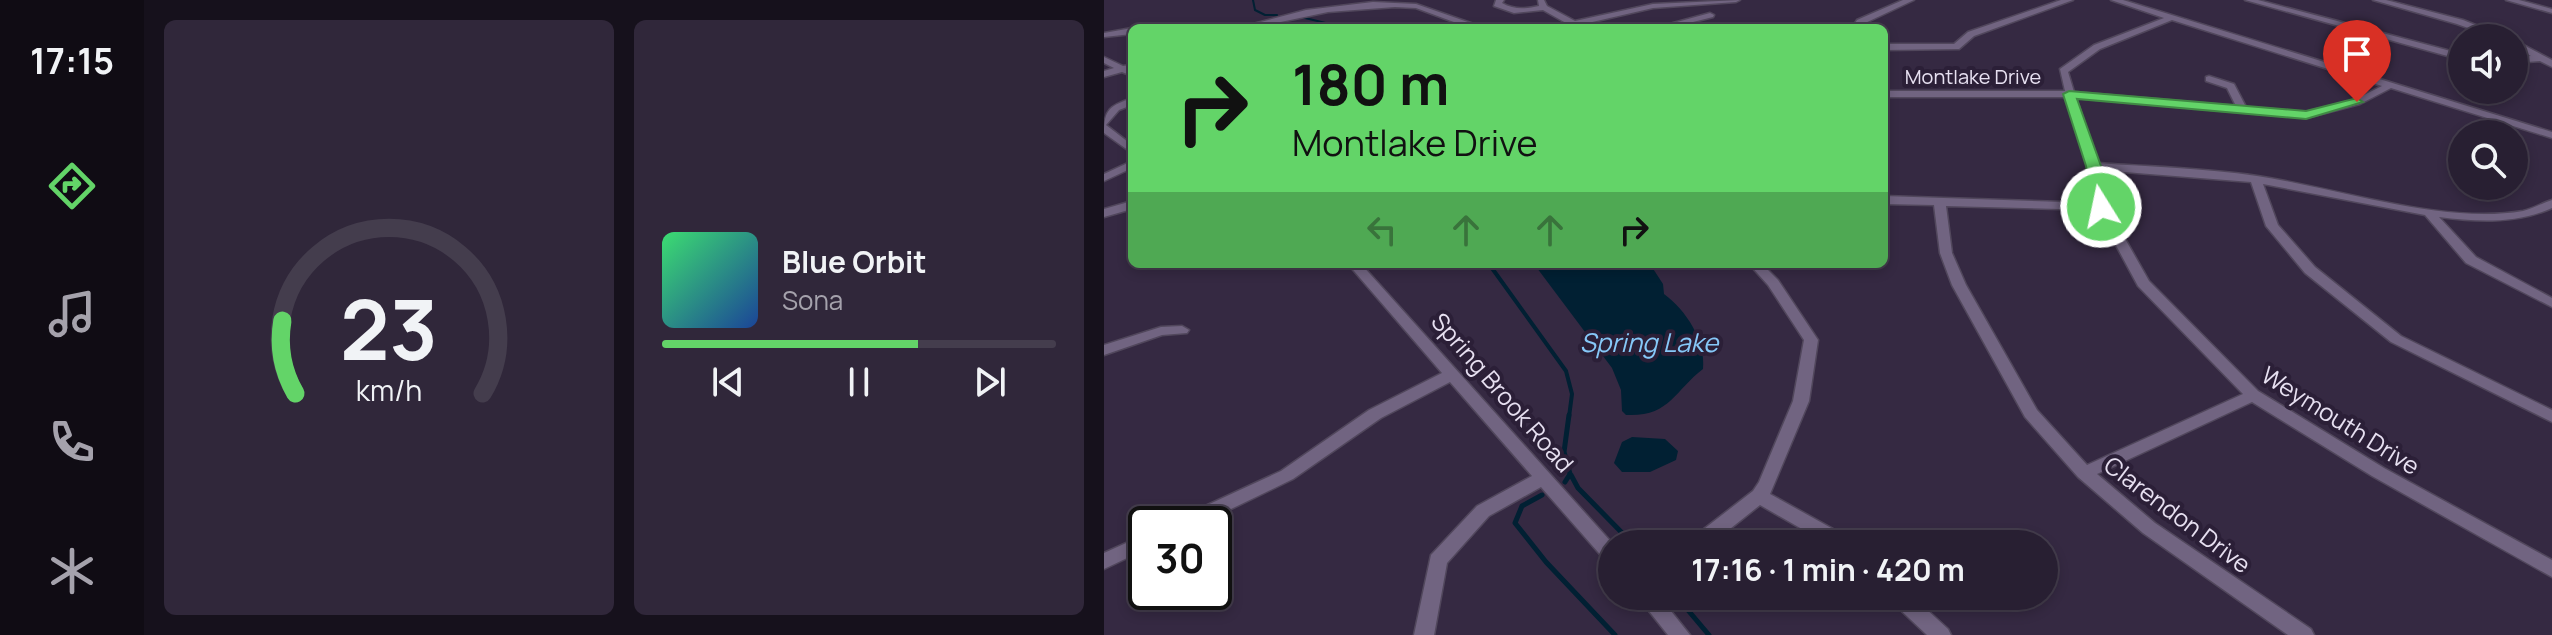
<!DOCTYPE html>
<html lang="en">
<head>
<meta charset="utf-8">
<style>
  body { margin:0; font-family:Manrope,sans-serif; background:#30273a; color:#f1f3f6; height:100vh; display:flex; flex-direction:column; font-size:30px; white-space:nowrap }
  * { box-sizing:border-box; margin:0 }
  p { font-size:26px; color:#a5a2ac }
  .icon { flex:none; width:44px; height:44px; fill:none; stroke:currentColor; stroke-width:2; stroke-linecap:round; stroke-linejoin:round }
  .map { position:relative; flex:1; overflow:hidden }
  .panel { display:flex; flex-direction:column; gap:20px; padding:20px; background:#16111c; width:960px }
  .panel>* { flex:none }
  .guide { position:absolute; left:24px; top:24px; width:760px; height:244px; border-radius:12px; box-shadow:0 4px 12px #0003,0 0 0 2px #443d4d; background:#63d468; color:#111; overflow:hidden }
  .buttons { position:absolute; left:1344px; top:24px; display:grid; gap:16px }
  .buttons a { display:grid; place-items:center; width:80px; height:80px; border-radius:50%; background:#281f32; box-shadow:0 4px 12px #0003,0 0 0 2px #443d4d; font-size:40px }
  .speed { position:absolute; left:24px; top:506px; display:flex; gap:16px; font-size:40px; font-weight:700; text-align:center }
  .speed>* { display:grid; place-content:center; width:104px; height:104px; border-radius:50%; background:#281f32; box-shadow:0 4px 12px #0003,0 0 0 2px #443d4d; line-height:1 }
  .speed .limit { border:4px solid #111; border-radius:12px; background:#fff; color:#111 }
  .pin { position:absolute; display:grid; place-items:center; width:68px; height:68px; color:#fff; margin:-82px -34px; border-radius:50% 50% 50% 0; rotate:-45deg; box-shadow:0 0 8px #0007 }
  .pin .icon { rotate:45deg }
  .me { position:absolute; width:88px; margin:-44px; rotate:350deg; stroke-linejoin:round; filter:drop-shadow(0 0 6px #0008) }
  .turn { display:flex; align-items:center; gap:28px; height:168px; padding:0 32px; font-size:36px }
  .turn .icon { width:104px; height:104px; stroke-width:2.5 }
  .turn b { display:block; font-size:56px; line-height:68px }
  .lanes { display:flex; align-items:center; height:76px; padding:0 32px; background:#0003; justify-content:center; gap:40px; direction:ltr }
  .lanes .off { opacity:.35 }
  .panel .card { flex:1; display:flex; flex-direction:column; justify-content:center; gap:12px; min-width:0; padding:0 28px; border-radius:12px; background:#30273a }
  .panel .dial { align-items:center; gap:0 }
  .dial svg { height:208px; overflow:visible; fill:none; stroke:#443d4d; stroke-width:7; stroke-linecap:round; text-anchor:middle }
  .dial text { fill:#f1f3f6; stroke:none }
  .song { display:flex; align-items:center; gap:24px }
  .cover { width:96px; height:96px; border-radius:12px; background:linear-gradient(135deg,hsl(140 70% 55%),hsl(220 70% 35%)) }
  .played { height:8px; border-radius:4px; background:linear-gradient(90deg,#63d468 65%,#443d4d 65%) }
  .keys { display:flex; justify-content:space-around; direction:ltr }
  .panel .tiles { flex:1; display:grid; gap:20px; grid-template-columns:repeat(2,1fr) }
  .trip { position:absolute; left:494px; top:530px; width:460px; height:80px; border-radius:40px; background:#281f32; box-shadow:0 4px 12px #0003,0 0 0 2px #443d4d; font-weight:700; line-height:80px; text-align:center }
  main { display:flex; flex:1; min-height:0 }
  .tabs { display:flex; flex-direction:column; width:144px; justify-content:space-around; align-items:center; background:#100c14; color:#a5a2ac }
  .tabs .icon { width:56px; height:56px }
  .tabs .active { color:#63d468 }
  .tabs b { font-size:36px; color:#f1f3f6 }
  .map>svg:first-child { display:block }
  .water { fill:#012033 }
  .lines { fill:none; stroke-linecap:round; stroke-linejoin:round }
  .stream-far2 { stroke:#012033; stroke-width:2 }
  .stream-far1 { stroke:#012033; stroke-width:4 }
  .stream { stroke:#012033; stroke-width:5 }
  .minor-casing { stroke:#51475c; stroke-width:3 }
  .minor { fill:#716481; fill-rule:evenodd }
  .route { fill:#63d468; stroke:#408a44; stroke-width:2 }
  .labels { text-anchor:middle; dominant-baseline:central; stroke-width:8; stroke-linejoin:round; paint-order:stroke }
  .far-street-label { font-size:20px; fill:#e7e0f1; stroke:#2b1f37 }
  .street-label { font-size:24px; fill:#e7e0f1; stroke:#2b1f37 }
  .water-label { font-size:26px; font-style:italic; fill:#86c8f8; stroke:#2b1f37 }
</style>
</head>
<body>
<main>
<nav class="tabs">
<b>17:15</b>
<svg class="icon active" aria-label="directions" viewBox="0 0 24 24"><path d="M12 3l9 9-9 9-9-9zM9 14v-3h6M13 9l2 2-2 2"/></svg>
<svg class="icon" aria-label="music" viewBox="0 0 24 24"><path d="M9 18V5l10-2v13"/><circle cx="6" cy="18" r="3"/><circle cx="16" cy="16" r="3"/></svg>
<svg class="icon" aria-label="phone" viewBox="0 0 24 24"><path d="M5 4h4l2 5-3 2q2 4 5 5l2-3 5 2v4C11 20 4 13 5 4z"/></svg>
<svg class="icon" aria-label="climate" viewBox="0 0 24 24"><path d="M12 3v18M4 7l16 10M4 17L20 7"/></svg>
</nav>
<section class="panel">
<div class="tiles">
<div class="card dial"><svg viewBox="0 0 100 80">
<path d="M14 69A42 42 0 1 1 86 69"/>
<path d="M14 69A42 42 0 0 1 9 41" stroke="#63d468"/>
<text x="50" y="56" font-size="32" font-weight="700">23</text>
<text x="50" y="72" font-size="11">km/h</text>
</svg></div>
<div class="card">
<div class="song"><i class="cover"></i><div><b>Blue Orbit</b><p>Sona</p></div></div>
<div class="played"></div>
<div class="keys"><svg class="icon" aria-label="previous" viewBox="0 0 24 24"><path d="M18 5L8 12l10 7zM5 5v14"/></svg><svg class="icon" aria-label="pause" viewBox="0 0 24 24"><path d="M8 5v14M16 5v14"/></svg><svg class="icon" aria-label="next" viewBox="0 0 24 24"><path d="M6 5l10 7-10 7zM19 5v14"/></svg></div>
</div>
</div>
</section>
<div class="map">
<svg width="1448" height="635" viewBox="0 0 1448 635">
  <rect width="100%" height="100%" fill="#352942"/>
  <path class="water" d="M430,264H546L559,284L560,294C582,310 602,341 599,369C570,391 566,417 522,415L518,411L517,390L508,368Z
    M528,437L561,439L574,451L572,460L546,472H518L510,463L518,442Z"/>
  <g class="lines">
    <path class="stream-far2" d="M149,0L151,10L161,15H173
      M197,17L242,28"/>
    <path class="stream-far1" d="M385,264L462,371L468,394L465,417"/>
    <path class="stream" d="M467,475L474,488L529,544
      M461,482L466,474L460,452L465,415
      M438,495L418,506L411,523L442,562L511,635
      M572,596L605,635"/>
    <defs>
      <path id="minor" d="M392,0H400L398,3C410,10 422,9 435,6L434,0H440L443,6L471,21L549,4L636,0L632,2L549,8L471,26L445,28L462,23L439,10L410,13L390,6Z
        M799,0H810L759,24L756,28H748L753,20Z
        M957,0H969L870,36L855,49L780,50V44H850L864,32Z
        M1007,0H1019L1448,132V138L1287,88L1256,104L1202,118L972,98L994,163C1046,167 1100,168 1153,176C1233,188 1339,225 1419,211C1429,209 1438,203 1448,200V208C1412,224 1374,222 1335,217L1372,257L1448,298V307L1362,263L1321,215L1159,184L1174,225L1211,267L1297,336L1448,410V422L1287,342L1201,273L1162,226L1147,182L995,170L1003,207L1045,281L1154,391L1280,468L1448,560V577L1268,476L1148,402L993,474L1051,523L1207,629L1210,635H1184L1039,533L974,477L921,417L848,285L836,253L830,205L780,204V196L990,203L983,166L962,97H780V91H961L956,69L990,45L1060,18ZM1068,20L1278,86L1250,100L1202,112L1142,107L1130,84L1105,76L1102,77V81L1123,88L1132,106L970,92L964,72L996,49ZM842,206L993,210L1034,286L1139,394L983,465L933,410L862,285L848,253Z
        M1141,0H1154L1358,54V60Z
        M1269,0H1282L1359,20L1404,38H1392L1353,24Z
        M1402,0H1415L1448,9V13Z
        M269,2L312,4L381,28H366L312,8L291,7L224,12L148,28H134L202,10Z
        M606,13L610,15L609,17L565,28H551Z
        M44,26H55L59,28H43Z
        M28,28V34L0,37V33Z
        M1410,40L1448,60V67L1436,61L1410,63V57L1427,56L1410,47Z
        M0,57L19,66L27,65L28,76L18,72L0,77V71L10,68L0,63Z
        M28,98V105L15,110L2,125L28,145V153L0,133C0,109 6,106 28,98Z
        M28,161V168L0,181V174Z
        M28,201V209L0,217V209Z
        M244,264H257L509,544L508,562L501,560L437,487L385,516L343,563L330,635H310L327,555L373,506L428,476L346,382L277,418L189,479L96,524H70L73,519L177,471L265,410L338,373Z
        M645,264H658L674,280L714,340L705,401L666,494L747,539L749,544H724L656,505L607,544H585L587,539L649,491L655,482L689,401L700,340L664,285Z
        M78,326L85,330L83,333L58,335L0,355V345L57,327Z
        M42,534V549L0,569V553Z
        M533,596H555L586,635H564Z
        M785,596H808L844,629L847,635H823L788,602Z"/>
    </defs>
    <use href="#minor" class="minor-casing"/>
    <use href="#minor" class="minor"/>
  </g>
  <path class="route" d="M965,91L1202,111L1253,98L1259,102L1202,119L973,99L997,166L1004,207L997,211L989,207L982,166L959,94Z"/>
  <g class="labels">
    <g class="far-street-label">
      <text x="869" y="76">Montlake Drive</text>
    </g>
    <g class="street-label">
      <text transform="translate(399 392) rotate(49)">Spring Brook Road</text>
      <text transform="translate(1237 420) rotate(32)">Weymouth Drive</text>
      <text transform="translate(1074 514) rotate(37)">Clarendon Drive</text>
    </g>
    <g class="water-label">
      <text x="545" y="342">Spring Lake</text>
    </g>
  </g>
</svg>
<div class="buttons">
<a><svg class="icon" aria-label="sound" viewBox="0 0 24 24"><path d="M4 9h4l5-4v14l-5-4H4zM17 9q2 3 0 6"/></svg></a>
<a><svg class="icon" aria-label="search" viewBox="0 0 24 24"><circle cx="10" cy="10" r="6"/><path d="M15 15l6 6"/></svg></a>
</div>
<div class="speed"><div class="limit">30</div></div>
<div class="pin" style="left:1253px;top:102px;background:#d93025"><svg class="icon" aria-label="arrive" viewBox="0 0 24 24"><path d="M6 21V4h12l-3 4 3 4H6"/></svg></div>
<svg class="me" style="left:997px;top:207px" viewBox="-20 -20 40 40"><circle r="17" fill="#63d468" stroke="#fff" stroke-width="3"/><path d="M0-11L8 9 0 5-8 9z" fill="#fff"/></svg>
<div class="trip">17:16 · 1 min · 420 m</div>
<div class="guide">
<div class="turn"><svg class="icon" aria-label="right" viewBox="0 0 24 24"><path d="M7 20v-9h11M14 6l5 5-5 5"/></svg><div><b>180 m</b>Montlake Drive</div></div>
<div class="lanes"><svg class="icon off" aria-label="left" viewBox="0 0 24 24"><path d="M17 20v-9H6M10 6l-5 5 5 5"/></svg><svg class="icon off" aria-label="ahead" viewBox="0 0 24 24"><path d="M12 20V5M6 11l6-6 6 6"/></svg><svg class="icon off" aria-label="ahead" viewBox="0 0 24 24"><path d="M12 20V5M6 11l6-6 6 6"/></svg><svg class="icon" aria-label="right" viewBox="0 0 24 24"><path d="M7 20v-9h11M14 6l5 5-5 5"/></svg></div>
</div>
</div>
</main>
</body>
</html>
